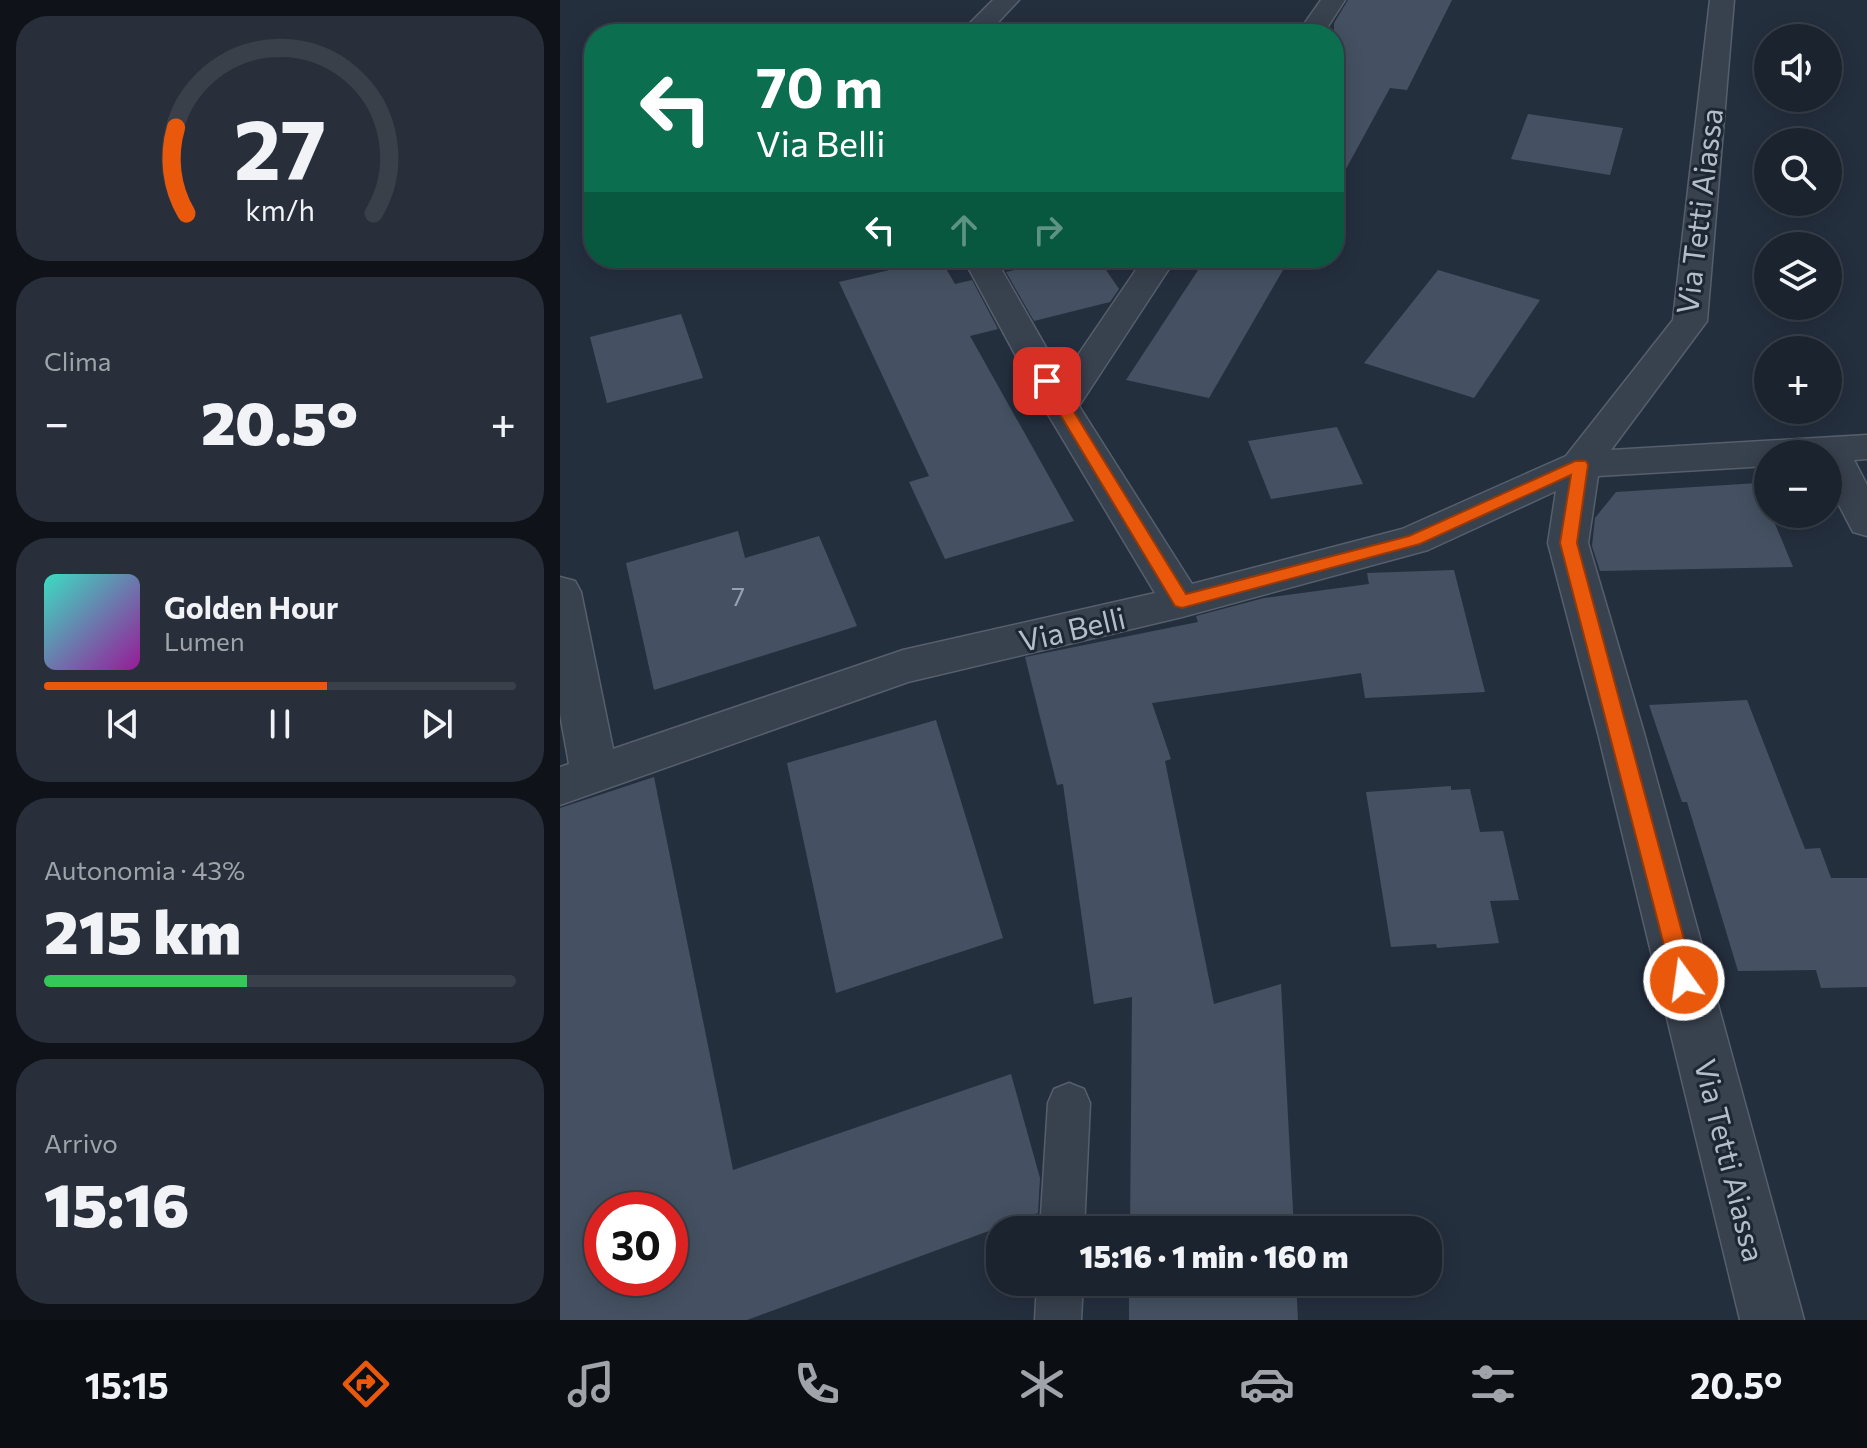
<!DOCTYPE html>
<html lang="it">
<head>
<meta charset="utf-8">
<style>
  body { margin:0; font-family:Commissioner,sans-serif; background:#282f3a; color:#f1f3f6; height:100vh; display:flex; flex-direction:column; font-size:30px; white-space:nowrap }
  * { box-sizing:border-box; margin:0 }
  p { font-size:26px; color:#a0a4aa }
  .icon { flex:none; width:44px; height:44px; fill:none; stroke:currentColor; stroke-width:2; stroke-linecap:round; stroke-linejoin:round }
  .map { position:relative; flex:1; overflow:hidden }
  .panel { display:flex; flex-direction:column; gap:16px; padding:16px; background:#0f1319; width:560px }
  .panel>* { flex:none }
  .banner { position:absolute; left:24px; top:24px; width:760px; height:244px; border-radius:32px; box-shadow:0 4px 20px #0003,0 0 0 2px #39404a; background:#0b6e4f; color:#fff; overflow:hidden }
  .buttons { position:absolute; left:1194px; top:24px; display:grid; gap:16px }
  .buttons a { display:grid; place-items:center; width:88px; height:88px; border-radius:50%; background:#1b232e; box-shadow:0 4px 20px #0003,0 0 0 2px #39404a; font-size:40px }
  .speed { position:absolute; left:24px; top:1192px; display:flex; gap:16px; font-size:40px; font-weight:700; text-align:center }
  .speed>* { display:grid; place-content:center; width:104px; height:104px; border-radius:50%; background:#1b232e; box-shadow:0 4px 20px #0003,0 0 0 2px #39404a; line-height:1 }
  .speed .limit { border:12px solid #d22; background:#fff; color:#111 }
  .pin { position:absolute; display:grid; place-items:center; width:68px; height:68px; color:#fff; margin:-34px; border-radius:16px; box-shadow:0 4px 12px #0006 }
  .me { position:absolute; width:88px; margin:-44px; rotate:346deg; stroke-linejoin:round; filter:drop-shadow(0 0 6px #0008) }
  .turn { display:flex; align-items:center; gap:28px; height:168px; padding:0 40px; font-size:36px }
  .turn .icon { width:104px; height:104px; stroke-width:2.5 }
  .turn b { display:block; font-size:56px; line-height:68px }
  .lanes { display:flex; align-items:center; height:76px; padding:0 40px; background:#0003; justify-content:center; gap:40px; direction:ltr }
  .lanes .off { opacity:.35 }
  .big { font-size:60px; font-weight:800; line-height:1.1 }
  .panel .widget { flex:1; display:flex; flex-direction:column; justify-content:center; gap:12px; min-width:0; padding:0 28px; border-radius:32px; background:#282f3a }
  .panel .dial { align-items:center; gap:0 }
  .dial svg { height:208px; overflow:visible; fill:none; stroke:#39404a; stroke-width:7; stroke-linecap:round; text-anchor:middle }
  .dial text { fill:#f1f3f6; stroke:none }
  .song { display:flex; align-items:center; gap:24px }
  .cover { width:96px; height:96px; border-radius:12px; background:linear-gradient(135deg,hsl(170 70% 55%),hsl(300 70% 35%)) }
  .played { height:8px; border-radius:4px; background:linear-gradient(90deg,#ea580c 60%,#39404a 60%) }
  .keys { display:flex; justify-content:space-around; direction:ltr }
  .heat { display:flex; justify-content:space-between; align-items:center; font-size:44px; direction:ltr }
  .charge { height:12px; border-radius:6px; background:linear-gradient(90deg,#34c759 43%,#39404a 0) }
  .trip { position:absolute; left:426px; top:1216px; width:456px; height:80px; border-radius:32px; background:#1b232e; box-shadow:0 4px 20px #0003,0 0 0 2px #39404a; font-weight:800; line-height:80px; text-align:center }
  .dock { display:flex; height:128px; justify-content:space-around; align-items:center; background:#0b0e12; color:#a0a4aa }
  .dock .icon { width:56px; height:56px }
  .dock .on { color:#ea580c }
  .dock b { font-size:36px; color:#f1f3f6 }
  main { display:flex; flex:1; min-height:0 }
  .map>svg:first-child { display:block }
  .building { fill:#455162; fill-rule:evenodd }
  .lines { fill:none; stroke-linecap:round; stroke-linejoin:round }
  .lane-casing { stroke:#565f6c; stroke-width:3 }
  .street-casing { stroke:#565f6c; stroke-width:3 }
  .lane { fill:#38414e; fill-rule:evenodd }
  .street { fill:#38414e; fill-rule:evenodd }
  .route { fill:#ea580c; stroke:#983908; stroke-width:2 }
  .labels { text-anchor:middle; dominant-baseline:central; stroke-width:6; stroke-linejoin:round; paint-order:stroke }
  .number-label { font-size:26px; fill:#98a1af }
  .street-label { font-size:30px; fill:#b4bcc9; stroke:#1d2633 }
</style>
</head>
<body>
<main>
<section class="panel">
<div class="widget dial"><svg viewBox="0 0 100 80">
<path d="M14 69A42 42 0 1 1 86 69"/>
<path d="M14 69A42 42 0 0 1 10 36" stroke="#ea580c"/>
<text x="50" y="56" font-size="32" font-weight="700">27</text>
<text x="50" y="72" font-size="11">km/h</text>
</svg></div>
<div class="widget"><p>Clima</p>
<div class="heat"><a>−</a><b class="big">20.5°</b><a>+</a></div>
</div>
<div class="widget">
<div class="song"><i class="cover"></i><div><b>Golden Hour</b><p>Lumen</p></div></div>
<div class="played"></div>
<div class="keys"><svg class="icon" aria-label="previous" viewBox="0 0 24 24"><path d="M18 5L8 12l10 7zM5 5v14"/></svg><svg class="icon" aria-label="pause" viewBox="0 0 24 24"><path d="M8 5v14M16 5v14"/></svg><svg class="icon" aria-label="next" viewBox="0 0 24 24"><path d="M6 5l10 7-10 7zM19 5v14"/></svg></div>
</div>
<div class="widget"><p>Autonomia · 43%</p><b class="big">215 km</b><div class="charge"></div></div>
<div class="widget"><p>Arrivo</p><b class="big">15:16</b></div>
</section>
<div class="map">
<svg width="1307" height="1320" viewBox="0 0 1307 1320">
  <rect width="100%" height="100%" fill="#242f3e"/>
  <path class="building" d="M788,0H892L847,90L830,88L774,191V23Z
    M968,114L1063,128L1050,175L951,159Z
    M380,258L395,284L412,280L438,329L410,336L514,521L385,559L349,482L369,476L279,282Z
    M506,258H538L559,289L550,302L474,321L446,272Z
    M646,258H730L649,398L566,380Z
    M878,270L980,300L914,398L804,363Z
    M121,314L143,378L47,403L30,337Z
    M777,427L803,484L711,499L688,441Z
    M1198,483L1208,514H1211L1233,567L1040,571L1032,546L1035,518L1056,492Z
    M178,531L185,558L259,536L297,626L94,690L66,563Z
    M894,570L925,692L805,698L801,673L592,703L611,759L605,761L654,1004L721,984L734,1230H570L572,997L534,1004L503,784L497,785L465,657L638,622L636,616L704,598L809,584L807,573Z
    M1187,700L1245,849L1260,848L1271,878H1307V987L1261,988L1256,970L1178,971L1127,802H1122L1089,705Z
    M376,720L443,938L276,993L227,763Z
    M94,777L173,1170L451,1074L480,1178L478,1213L187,1320H0V808ZM42,1210H110V1278H42Z
    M891,786V790L910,789L920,832L943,831L959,900L930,901L939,943L877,948L876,944L831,947L806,792Z
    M569,1282H736L738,1320H569Z"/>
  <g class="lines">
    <defs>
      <path id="lane" d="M509,1083L524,1089L530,1103L524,1230H480L488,1103L494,1089Z
        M477,1282H523L521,1320H475Z"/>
      <path id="street" d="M433,0H459L427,34H399Z
        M761,0H785L763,34H737Z
        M1150,0H1174L1147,321L1051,450L1307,435V459L1294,460L1307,485V536L1293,532L1268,484V454H1208V466L1038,476L1028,543L1084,733L1244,1320H1180L1038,733L988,543L996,491L868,550L622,617L348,682L0,805V767L9,764L0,714V577L15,581L21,592L53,749L343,650L595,593L483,406L403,258H435L503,377L584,258H616L519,406L632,584L842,529L1006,456L1113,320Z"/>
    </defs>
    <use href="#lane" class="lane-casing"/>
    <use href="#street" class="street-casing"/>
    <use href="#lane" class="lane"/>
    <use href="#street" class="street"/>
  </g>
  <path class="route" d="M487,377L495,381L626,594L849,536L1015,461H1026L1028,465L1017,543L1135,980L1132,988L1124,990L1117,988L1113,980L1000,543L1011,475L860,544L622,608L615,606L480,381Z"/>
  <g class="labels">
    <g class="number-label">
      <text x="178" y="595">7</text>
    </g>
    <g class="street-label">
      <text transform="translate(1138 211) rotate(-83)">Via Tetti Aiassa</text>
      <text transform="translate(512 628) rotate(-13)">Via Belli</text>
      <text transform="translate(1171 1160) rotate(76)">Via Tetti Aiassa</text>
    </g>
  </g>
</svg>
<div class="buttons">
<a><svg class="icon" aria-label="sound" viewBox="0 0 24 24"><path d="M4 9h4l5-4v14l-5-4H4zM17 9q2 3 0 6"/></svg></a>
<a><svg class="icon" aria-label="search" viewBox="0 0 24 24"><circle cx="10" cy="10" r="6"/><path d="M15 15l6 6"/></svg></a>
<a><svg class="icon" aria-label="layers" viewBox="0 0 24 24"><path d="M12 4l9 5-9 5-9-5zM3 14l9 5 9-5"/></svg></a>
<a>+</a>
<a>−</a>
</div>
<div class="speed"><div class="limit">30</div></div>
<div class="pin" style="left:487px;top:381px;background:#d93025"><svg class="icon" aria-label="arrive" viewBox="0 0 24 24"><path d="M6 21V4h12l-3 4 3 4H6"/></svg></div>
<svg class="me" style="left:1124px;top:980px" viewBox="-20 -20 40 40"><circle r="17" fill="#ea580c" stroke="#fff" stroke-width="3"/><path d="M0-11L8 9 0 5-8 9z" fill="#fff"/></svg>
<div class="trip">15:16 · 1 min · 160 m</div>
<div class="banner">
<div class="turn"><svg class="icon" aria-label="left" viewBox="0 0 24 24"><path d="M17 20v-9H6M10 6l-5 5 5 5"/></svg><div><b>70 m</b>Via Belli</div></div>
<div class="lanes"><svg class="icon" aria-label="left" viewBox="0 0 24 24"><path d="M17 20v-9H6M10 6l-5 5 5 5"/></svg><svg class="icon off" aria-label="ahead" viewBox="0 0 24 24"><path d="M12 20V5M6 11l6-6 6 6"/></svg><svg class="icon off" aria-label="right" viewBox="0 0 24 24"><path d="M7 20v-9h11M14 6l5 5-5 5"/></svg></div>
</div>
</div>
</main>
<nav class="dock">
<b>15:15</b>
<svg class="icon on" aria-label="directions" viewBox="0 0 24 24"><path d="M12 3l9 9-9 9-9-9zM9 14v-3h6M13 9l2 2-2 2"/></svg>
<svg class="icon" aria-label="music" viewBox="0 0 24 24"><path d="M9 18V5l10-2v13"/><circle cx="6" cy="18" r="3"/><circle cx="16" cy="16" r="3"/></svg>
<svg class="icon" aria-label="phone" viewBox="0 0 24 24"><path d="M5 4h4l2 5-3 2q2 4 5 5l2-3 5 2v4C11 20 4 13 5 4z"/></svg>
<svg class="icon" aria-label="climate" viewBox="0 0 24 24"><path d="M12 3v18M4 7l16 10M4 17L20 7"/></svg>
<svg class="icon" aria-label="car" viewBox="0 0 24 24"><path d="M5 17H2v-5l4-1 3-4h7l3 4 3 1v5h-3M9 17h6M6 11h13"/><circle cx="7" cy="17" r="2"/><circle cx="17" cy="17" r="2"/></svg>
<svg class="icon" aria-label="filters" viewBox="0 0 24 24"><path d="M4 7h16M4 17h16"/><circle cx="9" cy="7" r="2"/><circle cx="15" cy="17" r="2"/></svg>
<b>20.5°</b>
</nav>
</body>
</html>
